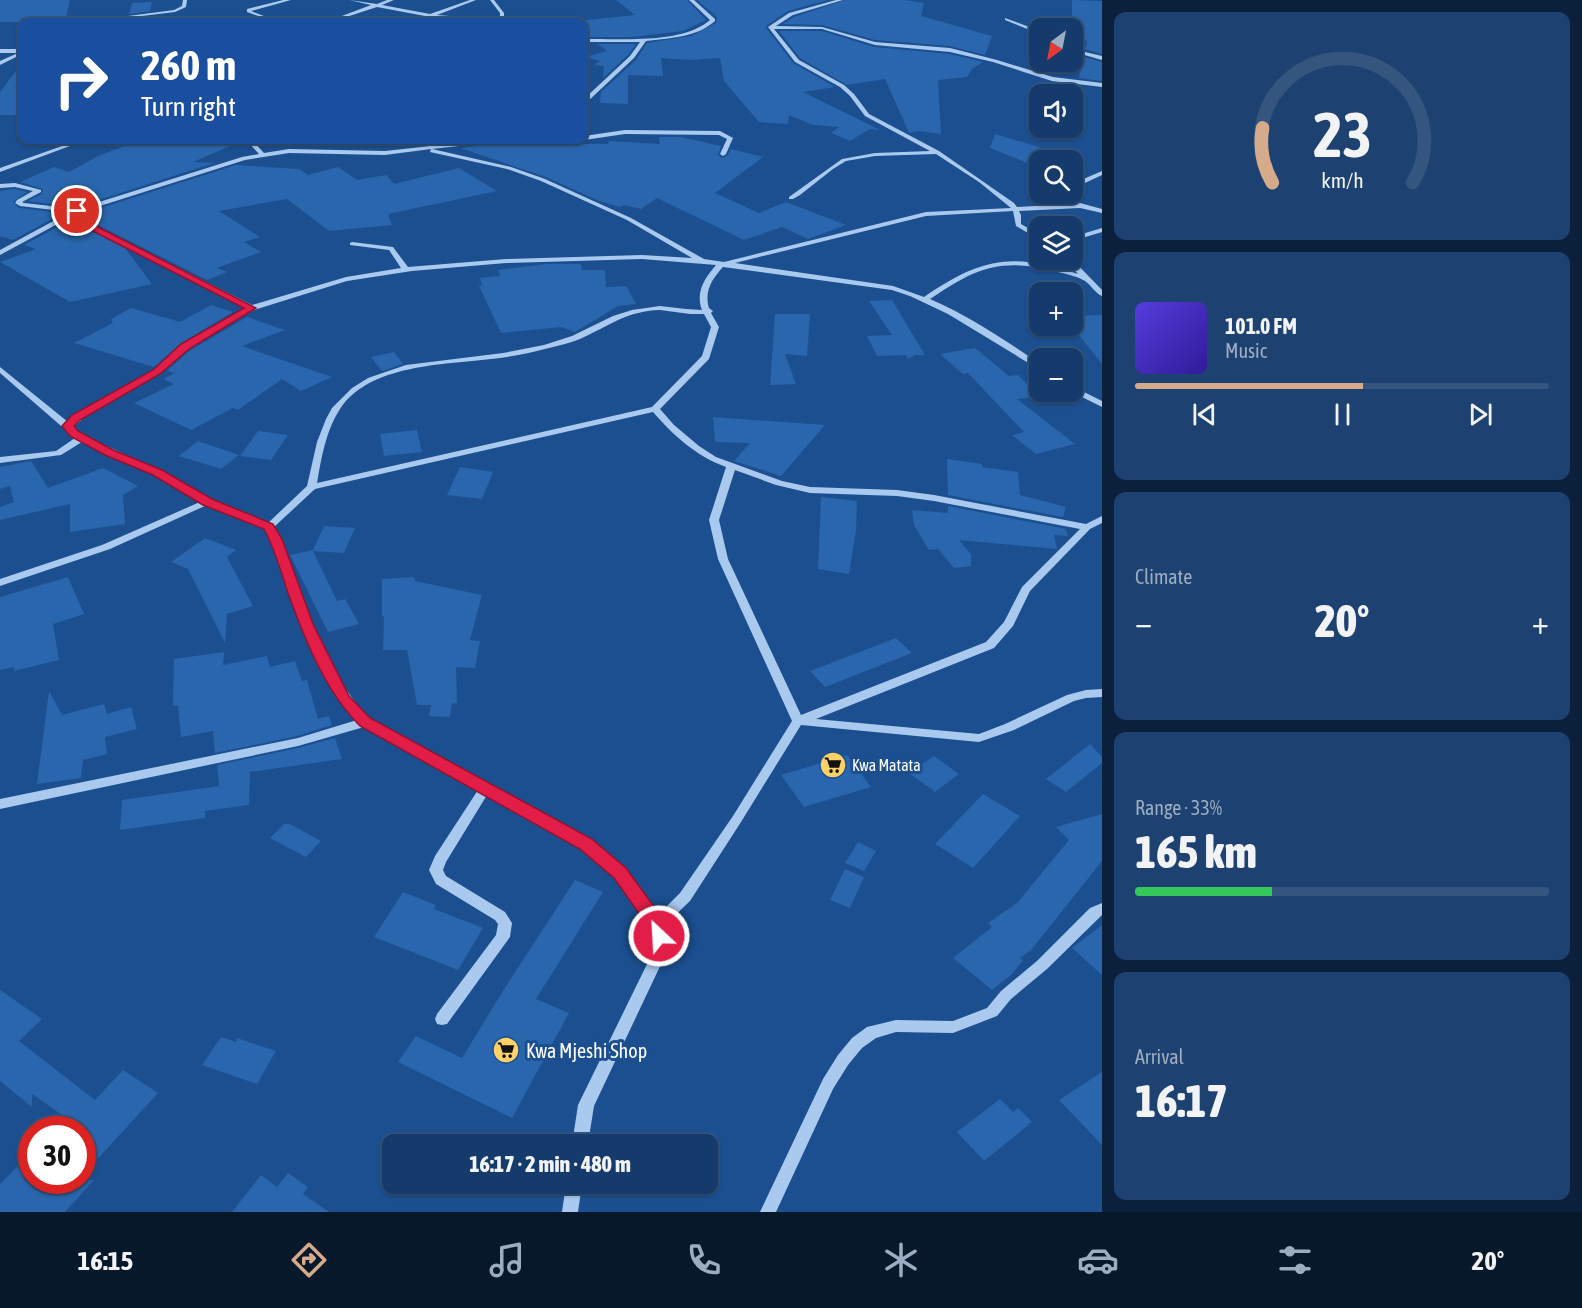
<!DOCTYPE html>
<html lang="en">
<head>
<meta charset="utf-8">
<style>
  body { margin:0; font-family:"Asap Condensed",sans-serif; background:#1d4271; color:#f1f3f6; height:100vh; display:flex; flex-direction:column; font-size:22px; white-space:nowrap }
  * { box-sizing:border-box; margin:0 }
  p { font-size:20px; color:#9dadc1 }
  .icon { flex:none; width:33px; height:33px; fill:none; stroke:currentColor; stroke-width:2; stroke-linecap:round; stroke-linejoin:round }
  .map { position:relative; flex:1; overflow:hidden }
  .drawer { display:flex; flex-direction:column; gap:12px; padding:12px; background:#0b203b; width:480px }
  .drawer>* { flex:none }
  .hud { position:absolute; left:18px; top:18px; width:570px; height:126px; border-radius:12px; box-shadow:0 2px 4px #0004,0 0 0 2px #33557e; background:#1a4fa0; color:#fff; overflow:hidden }
  .needle { width:39px; rotate:212deg }
  .tools { position:absolute; left:1029px; top:18px; display:grid; gap:12px }
  .tools a { display:grid; place-items:center; width:54px; height:54px; border-radius:12px; background:#143b6b; box-shadow:0 2px 4px #0004,0 0 0 2px #33557e; font-size:30px }
  .speed { position:absolute; left:18px; top:1116px; display:flex; gap:12px; font-size:30px; font-weight:700; text-align:center }
  .speed>* { display:grid; place-content:center; width:78px; height:78px; border-radius:50%; background:#143b6b; box-shadow:0 2px 4px #0004,0 0 0 2px #33557e; line-height:1 }
  .speed .limit { border:9px solid #d22; background:#fff; color:#111 }
  .pin { position:absolute; display:grid; place-items:center; width:51px; height:51px; color:#fff; margin:-26px; border:3px solid #fff; border-radius:50%; box-shadow:0 2px 6px #0007 }
  .me { position:absolute; width:66px; margin:-33px; rotate:335deg; stroke-linejoin:round; filter:drop-shadow(0 0 4px #0008) }
  .turn { display:flex; align-items:center; gap:21px; height:126px; padding:0 24px; font-size:27px }
  .turn .icon { width:78px; height:78px; stroke-width:2.5 }
  .turn b { display:block; font-size:42px; line-height:51px }
  .big { font-size:45px; font-weight:800; line-height:1.1 }
  .drawer .tile { flex:1; display:flex; flex-direction:column; justify-content:center; gap:9px; min-width:0; padding:0 21px; border-radius:12px; background:#1d4271 }
  .drawer .dial { align-items:center; gap:0 }
  .dial svg { height:156px; overflow:visible; fill:none; stroke:#33557e; stroke-width:7; stroke-linecap:round; text-anchor:middle }
  .dial text { fill:#f1f3f6; stroke:none }
  .song { display:flex; align-items:center; gap:18px }
  .cover { width:72px; height:72px; border-radius:9px; background:linear-gradient(135deg,hsl(250 70% 55%),hsl(250 70% 35%)) }
  .played { height:6px; border-radius:3px; background:linear-gradient(90deg,#d6ab8b 55%,#33557e 55%) }
  .keys { display:flex; justify-content:space-around; direction:ltr }
  .heat { display:flex; justify-content:space-between; align-items:center; font-size:33px; direction:ltr }
  .charge { height:9px; border-radius:4px; background:linear-gradient(90deg,#34c759 33%,#33557e 0) }
  .trip { position:absolute; left:382px; top:1134px; width:336px; height:60px; border-radius:12px; background:#143b6b; box-shadow:0 2px 4px #0004,0 0 0 2px #33557e; font-weight:800; line-height:60px; text-align:center }
  .tab-bar { display:flex; height:96px; justify-content:space-around; align-items:center; background:#08182b; color:#9dadc1 }
  .tab-bar .icon { width:42px; height:42px }
  .tab-bar .current { color:#d6ab8b }
  .tab-bar b { font-size:27px; color:#f1f3f6 }
  main { display:flex; flex:1; min-height:0 }
  .map>svg:first-child { display:block }
  .building { fill:#2a66ad }
  .lines { fill:none; stroke-linecap:round; stroke-linejoin:round }
  .minor { fill:#a9c9ee; fill-rule:evenodd }
  .route { fill:#e11d48; stroke:#92132f; stroke-width:1.5 }
  .labels { text-anchor:middle; dominant-baseline:central; stroke-width:6; stroke-linejoin:round; paint-order:stroke }
  .poi-label { font-size:16px; fill:#fff; stroke:#1b4f8f; text-anchor:start }
  .near-poi-label { font-size:20px; fill:#fff; stroke:#1b4f8f; text-anchor:start }
</style>
</head>
<body>
<main>
<div class="map">
<svg width="1102" height="1212" viewBox="0 0 1102 1212">
  <rect width="100%" height="100%" fill="#1b4f8f"/>
  <path class="building" d="M0,0H70L65,22H0Z
    M616,0H687L706,20L683,31L632,37H586L584,35V22H567L635,15Z
    M697,0H828L788,11L767,25L766,28L793,63L835,87L803,92L880,130L870,129L850,141L831,133L839,127L813,125L789,115L788,124L759,122L724,81L720,58L691,60L661,58L663,76L628,75V104L600,103L601,92L636,60L647,43L691,36L716,23L717,17Z
    M845,0H905L924,3L921,16L992,36L985,55L950,46L875,40L822,25L783,24L794,17Z
    M1072,0L1102,1V54L1085,49L1087,41L1072,39Z
    M152,2L150,11L129,14L132,3Z
    M779,31H822L874,47L950,54L983,62L972,69L967,77L938,80L941,134L919,131L909,133L885,79L847,85L800,58Z
    M597,44H636L628,55L603,78L604,66L594,65L600,61L585,57L607,51Z
    M1083,57L1102,62V81L1079,78Z
    M22,63V115H0V92Z
    M995,134L1078,159L1072,166V160H1040V168L990,148Z
    M659,137H681L721,146L718,155L722,158L727,156L731,149L763,157L715,193L759,213L786,202L846,225L808,239L782,227L744,240L657,198L641,209L625,205L619,207L597,200L546,177L460,148L496,144H608L609,141L660,144Z
    M140,140H244L193,162L214,163L77,207L28,201L42,194L43,189L20,182L54,167L69,172L98,156Z
    M236,165L299,169L308,175L338,167L357,180L386,175L394,184L459,168L497,191L388,214L392,225L329,231L287,199L219,211L260,237L244,242L261,252L217,268L227,272L207,280L92,222L85,213Z
    M15,189L27,192L13,202L19,208L63,213L13,240L0,236V191Z
    M76,217L86,228L125,248L152,284L70,302L0,262L36,249L24,245Z
    M546,264H581L582,270H605L606,287L626,286L636,304L618,306L575,332L561,327L501,333L479,286H482L480,278L500,276L498,270Z
    M892,300L925,355H915L908,359L906,355L877,356L867,336L892,335L869,301Z
    M211,305L233,312L181,343L154,367L74,343L113,323L111,319L131,308L180,322Z
    M775,314H810L807,356L785,354L796,384L770,385Z
    M1102,315V364L1072,326V316Z
    M247,317L285,330L242,346L332,377L301,391L282,379L238,410L233,408L191,430L134,403L174,384L164,379L174,373L167,371L189,351Z
    M975,348L1009,376L1018,375L1039,396L1017,399L1075,444L1036,454L1012,435L1024,432L968,373L963,374L940,354Z
    M394,352L403,364L382,371L371,357Z
    M713,417L825,425L781,476L734,461L750,443L715,442Z
    M417,430L422,452L384,456L380,434Z
    M258,431L288,435L271,460L240,456Z
    M198,441L239,455L221,469L179,456Z
    M947,459L982,464V467L1018,472L1020,495L1066,507L1063,517L948,495Z
    M31,461L48,488L103,468L138,486L123,495L125,524L70,532V504L0,520V507L14,502L10,486L0,489V467Z
    M460,467L493,472L482,499L447,495Z
    M821,497L857,501L856,530L849,574L818,569Z
    M948,506L1066,529L1068,536L1054,535L1057,549L959,540L971,554V566L954,568L938,549L929,550L914,525L912,510L948,513Z
    M324,526L355,528L344,553L313,551L337,601L345,599L359,624L328,632L290,555L313,550Z
    M205,538L236,550L227,557L253,606L227,614L225,643L188,569L171,562Z
    M68,577L84,614L53,624L59,660L14,671V667L0,670V597Z
    M414,577L415,581L482,595L470,640L480,641L475,668L456,667L457,703L452,704L450,717L429,716L431,705H417L407,650H383L384,616L382,617V579Z
    M896,638L912,653L825,687L810,671Z
    M224,652L223,665L267,656L270,667L295,661L302,681L307,680L318,719L329,716L332,725L297,736L215,753L213,731L181,737L178,705L173,706L174,659Z
    M49,691L62,715L104,704L107,714L131,707L137,729L105,737L107,754L83,760L81,778L37,784Z
    M335,738L342,759L250,772L249,805L205,811V818L120,830L122,800L219,786L217,765L298,748Z
    M1090,744L1102,757V763L1066,792L1046,779Z
    M847,755L871,787L804,807L781,775Z
    M934,756L959,774L935,792L909,773Z
    M983,794L1020,816L973,868L935,844Z
    M1102,814V861L1031,950L1020,958L1023,960L1012,974L992,990L953,958L992,927L988,923L1017,903L1069,840L1056,827Z
    M284,824H290L321,841L306,857L270,838Z
    M858,842L876,851L864,871L845,863Z
    M845,869L864,877L850,908L830,900Z
    M575,880L603,892L536,999L569,1013L512,1118L398,1062L416,1036L462,1058L506,986Z
    M403,892L436,905L434,909L483,928L458,970L374,937Z
    M1102,925V975L1072,948Z
    M0,990L42,1019L19,1041L95,1100L123,1070L158,1093L82,1176V1129L32,1094V1107L0,1081Z
    M221,1037L236,1042L237,1038L276,1051L257,1084L202,1065Z
    M1102,1072V1145L1059,1100Z
    M1000,1099L1013,1112L1018,1108L1032,1122L984,1161L957,1132Z
    M32,1152V1180H94L65,1212H0V1184Z
    M288,1173L308,1187L303,1194L329,1212H232L261,1175L277,1187Z"/>
  <g class="lines">
    <path class="minor" d="M183,0H187L186,7L175,12L92,22H82L174,10L182,6Z
      M283,0H291L251,11L280,22H275L247,12V9Z
      M349,0L377,4L387,0H394L382,5L430,14L470,0H476L437,15L500,20V13L490,0H494L504,13V20L513,22H498L431,17L417,22H412L425,16L377,7L331,22H326L371,5Z
      M689,0H694L715,19V21C696,38 669,38 646,41L634,58L586,103L584,104V99L630,56L640,42H584V39C620,38 681,45 710,20Z
      M836,0H843L793,15L776,26L822,27L875,42L950,48L997,60L1053,77L1102,83V87L1052,81L993,62L950,52L875,45L822,29H774L799,60L844,85L854,94L869,114L939,151L1014,203L1017,207L1072,204L1062,196L1064,194H1070L1069,196L1080,203L1102,209V213L1080,208L1019,211L1021,215V224L1040,235V240L1016,226L1013,211L926,216L735,263L893,286L924,297C981,258 1012,252 1078,274L1065,260L1072,259L1102,290V296C1095,293 1091,285 1085,281C1077,276 1063,273 1053,271C1000,257 974,269 930,299C969,316 1005,340 1040,364V370L948,314L910,296L892,290L723,267C712,279 704,291 709,308L713,311L711,313L719,327L709,359L660,409L674,425L699,446L716,457L782,481L810,487L897,490L934,495L1086,524L1102,516V523L1090,529L1030,591L1013,626L994,648L816,719L979,734L1005,724L1067,695L1086,690L1102,689V697L1086,698L1074,701L1014,730L979,742L801,725L741,822L690,901L664,926L666,936L663,960L594,1106L588,1144H572L578,1105L649,960L652,936L650,926L615,877L581,848L487,795L446,862L443,870L446,876L505,912L512,923L510,937L447,1024L442,1025L437,1024L435,1019L437,1014L496,935L498,924L495,920L436,884L429,870L435,856L478,790L364,727L298,746L0,809V799L298,738L357,720C312,669 293,603 271,539L265,529L207,505L110,549L0,586V579L102,545L200,502L154,474L82,442L61,455L0,463V457L56,451L75,438L0,373V367L68,422L83,410L154,370L182,345L245,308L87,226L76,214L0,255V250L70,212L20,206L15,203L17,200L33,191L15,187L0,188V184L15,183L41,190V192L22,202L24,203L77,209L242,157L259,154L246,140H252L264,153L289,149L385,151L485,140H499L496,142L432,149L511,167L545,179L631,218L704,259L724,262L926,212L1011,208L979,182L936,154L875,156L846,161L833,169L800,195L793,199H789V197L842,159L875,153L930,151L865,116L850,96L840,87L795,62L768,27L789,13ZM431,149L430,152L507,169L541,181L627,220L692,258L642,255L506,259L408,267L393,247L352,242L350,243V245L389,250L401,268L346,277L252,305L91,224L81,212L245,160L289,153L385,155ZM642,259L716,265C705,278 695,292 702,310L686,309L660,306L632,310L613,316L572,336L544,345L503,353L406,365L368,378L352,388L332,408L326,419L317,442L307,486L268,523L210,500L160,470L84,436L73,427L89,414L160,374L188,349L254,310L347,281L412,271L506,263ZM660,310L690,314H704L711,327L702,356L652,407L317,483C321,459 326,430 340,409C370,364 443,365 491,359C511,357 530,353 549,348C560,345 570,343 580,339C609,326 626,311 660,310ZM653,412C674,436 696,456 726,467L709,520L718,559L792,721L733,816L680,893L658,915L625,869L591,840L369,719C336,682 317,639 300,593C292,571 286,548 274,527L315,489ZM735,470L776,485L810,493L897,496L934,501L1080,529L1022,587L1004,622L986,642L801,715L728,559L719,520Z
      M1005,18L1040,31V34L1005,20Z
      M1072,46L1085,52L1102,56V60L1081,54L1072,49Z
      M0,49H22V52L18,53L20,55L0,65V61L18,53H0Z
      M625,130L720,131L733,138L726,154L723,156L720,154L727,139L719,135L625,134L584,140H583L584,136Z
      M79,140H86L0,172V168Z
      M1102,171V175L1072,189V184Z
      M1102,228V232L1072,241V237Z
      M1072,386L1102,401V407L1072,392Z
      M1102,903V915L1047,969L1011,999L997,1016L953,1033L896,1032L876,1038L862,1048L848,1065L833,1089L776,1212H760L823,1079L838,1055L852,1038L867,1027L896,1020L953,1021L987,1008L1001,991L1037,961L1090,908Z
      M566,1184H582L578,1212H562Z"/>
  </g>
  <path class="route" d="M74,209H80L87,219L98,227L256,308L189,349L160,374L80,420L74,426L78,431L113,450L162,470L212,499L273,524L282,539L313,624L349,696L370,718L592,839L626,868L663,919L668,936L666,942L659,944L653,942L648,926L614,878L580,849L360,726C325,691 305,640 288,593C281,572 275,549 264,529L203,505L153,475L105,455L70,436L62,426L72,415L153,370L181,344L244,308L91,230L80,223L73,211Z"/>
  <defs>
    <symbol id="supermarket-disc" viewBox="-11 -11 22 22"><circle r="9.5" fill="#ffd166" stroke="#1b4f8f"/><path d="M-6-5.5h2.5l.6 2H6L4.5 2H-2.5L-4.4-4H-6ZM-1.5 3.2a1.3 1.3 0 1 0 .1 0ZM3 3.2a1.3 1.3 0 1 0 .1 0Z" fill="#111"/></symbol>
  </defs>
  <g fill-rule="evenodd">
    <use href="#supermarket-disc" x="818" y="750" width="30" height="30"/>
    <use href="#supermarket-disc" x="491" y="1035" width="30" height="30"/>
  </g>
  <g class="labels">
    <g class="poi-label">
      <text x="852" y="765">Kwa Matata</text>
    </g>
    <g class="near-poi-label">
      <text x="526" y="1050">Kwa Mjeshi Shop</text>
    </g>
  </g>
</svg>
<div class="tools">
<a><svg class="needle" viewBox="-14 -14 28 28"><path d="M0-13l5 13h-10z" fill="#e53935"/><path d="M0 13l5-13h-10z" fill="#9dadc1"/></svg></a>
<a><svg class="icon" aria-label="sound" viewBox="0 0 24 24"><path d="M4 9h4l5-4v14l-5-4H4zM17 9q2 3 0 6"/></svg></a>
<a><svg class="icon" aria-label="search" viewBox="0 0 24 24"><circle cx="10" cy="10" r="6"/><path d="M15 15l6 6"/></svg></a>
<a><svg class="icon" aria-label="layers" viewBox="0 0 24 24"><path d="M12 4l9 5-9 5-9-5zM3 14l9 5 9-5"/></svg></a>
<a>+</a>
<a>−</a>
</div>
<div class="speed"><div class="limit">30</div></div>
<div class="pin" style="left:77px;top:211px;background:#d93025"><svg class="icon" aria-label="arrive" viewBox="0 0 24 24"><path d="M6 21V4h12l-3 4 3 4H6"/></svg></div>
<svg class="me" style="left:659px;top:936px" viewBox="-20 -20 40 40"><circle r="17" fill="#e11d48" stroke="#fff" stroke-width="3"/><path d="M0-11L8 9 0 5-8 9z" fill="#fff"/></svg>
<div class="trip">16:17 · 2 min · 480 m</div>
<div class="hud">
<div class="turn"><svg class="icon" aria-label="right" viewBox="0 0 24 24"><path d="M7 20v-9h11M14 6l5 5-5 5"/></svg><div><b>260 m</b>Turn right</div></div>
</div>
</div>
<section class="drawer">
<div class="tile dial"><svg viewBox="0 0 100 80">
<path d="M14 69A42 42 0 1 1 86 69"/>
<path d="M14 69A42 42 0 0 1 9 41" stroke="#d6ab8b"/>
<text x="50" y="56" font-size="32" font-weight="700">23</text>
<text x="50" y="72" font-size="11">km/h</text>
</svg></div>
<div class="tile">
<div class="song"><i class="cover"></i><div><b>101.0 FM</b><p>Music</p></div></div>
<div class="played"></div>
<div class="keys"><svg class="icon" aria-label="previous" viewBox="0 0 24 24"><path d="M18 5L8 12l10 7zM5 5v14"/></svg><svg class="icon" aria-label="pause" viewBox="0 0 24 24"><path d="M8 5v14M16 5v14"/></svg><svg class="icon" aria-label="next" viewBox="0 0 24 24"><path d="M6 5l10 7-10 7zM19 5v14"/></svg></div>
</div>
<div class="tile"><p>Climate</p>
<div class="heat"><a>−</a><b class="big">20°</b><a>+</a></div>
</div>
<div class="tile"><p>Range · 33%</p><b class="big">165 km</b><div class="charge"></div></div>
<div class="tile"><p>Arrival</p><b class="big">16:17</b></div>
</section>
</main>
<nav class="tab-bar">
<b>16:15</b>
<svg class="icon current" aria-label="directions" viewBox="0 0 24 24"><path d="M12 3l9 9-9 9-9-9zM9 14v-3h6M13 9l2 2-2 2"/></svg>
<svg class="icon" aria-label="music" viewBox="0 0 24 24"><path d="M9 18V5l10-2v13"/><circle cx="6" cy="18" r="3"/><circle cx="16" cy="16" r="3"/></svg>
<svg class="icon" aria-label="phone" viewBox="0 0 24 24"><path d="M5 4h4l2 5-3 2q2 4 5 5l2-3 5 2v4C11 20 4 13 5 4z"/></svg>
<svg class="icon" aria-label="climate" viewBox="0 0 24 24"><path d="M12 3v18M4 7l16 10M4 17L20 7"/></svg>
<svg class="icon" aria-label="car" viewBox="0 0 24 24"><path d="M5 17H2v-5l4-1 3-4h7l3 4 3 1v5h-3M9 17h6M6 11h13"/><circle cx="7" cy="17" r="2"/><circle cx="17" cy="17" r="2"/></svg>
<svg class="icon" aria-label="filters" viewBox="0 0 24 24"><path d="M4 7h16M4 17h16"/><circle cx="9" cy="7" r="2"/><circle cx="15" cy="17" r="2"/></svg>
<b>20°</b>
</nav>
</body>
</html>
